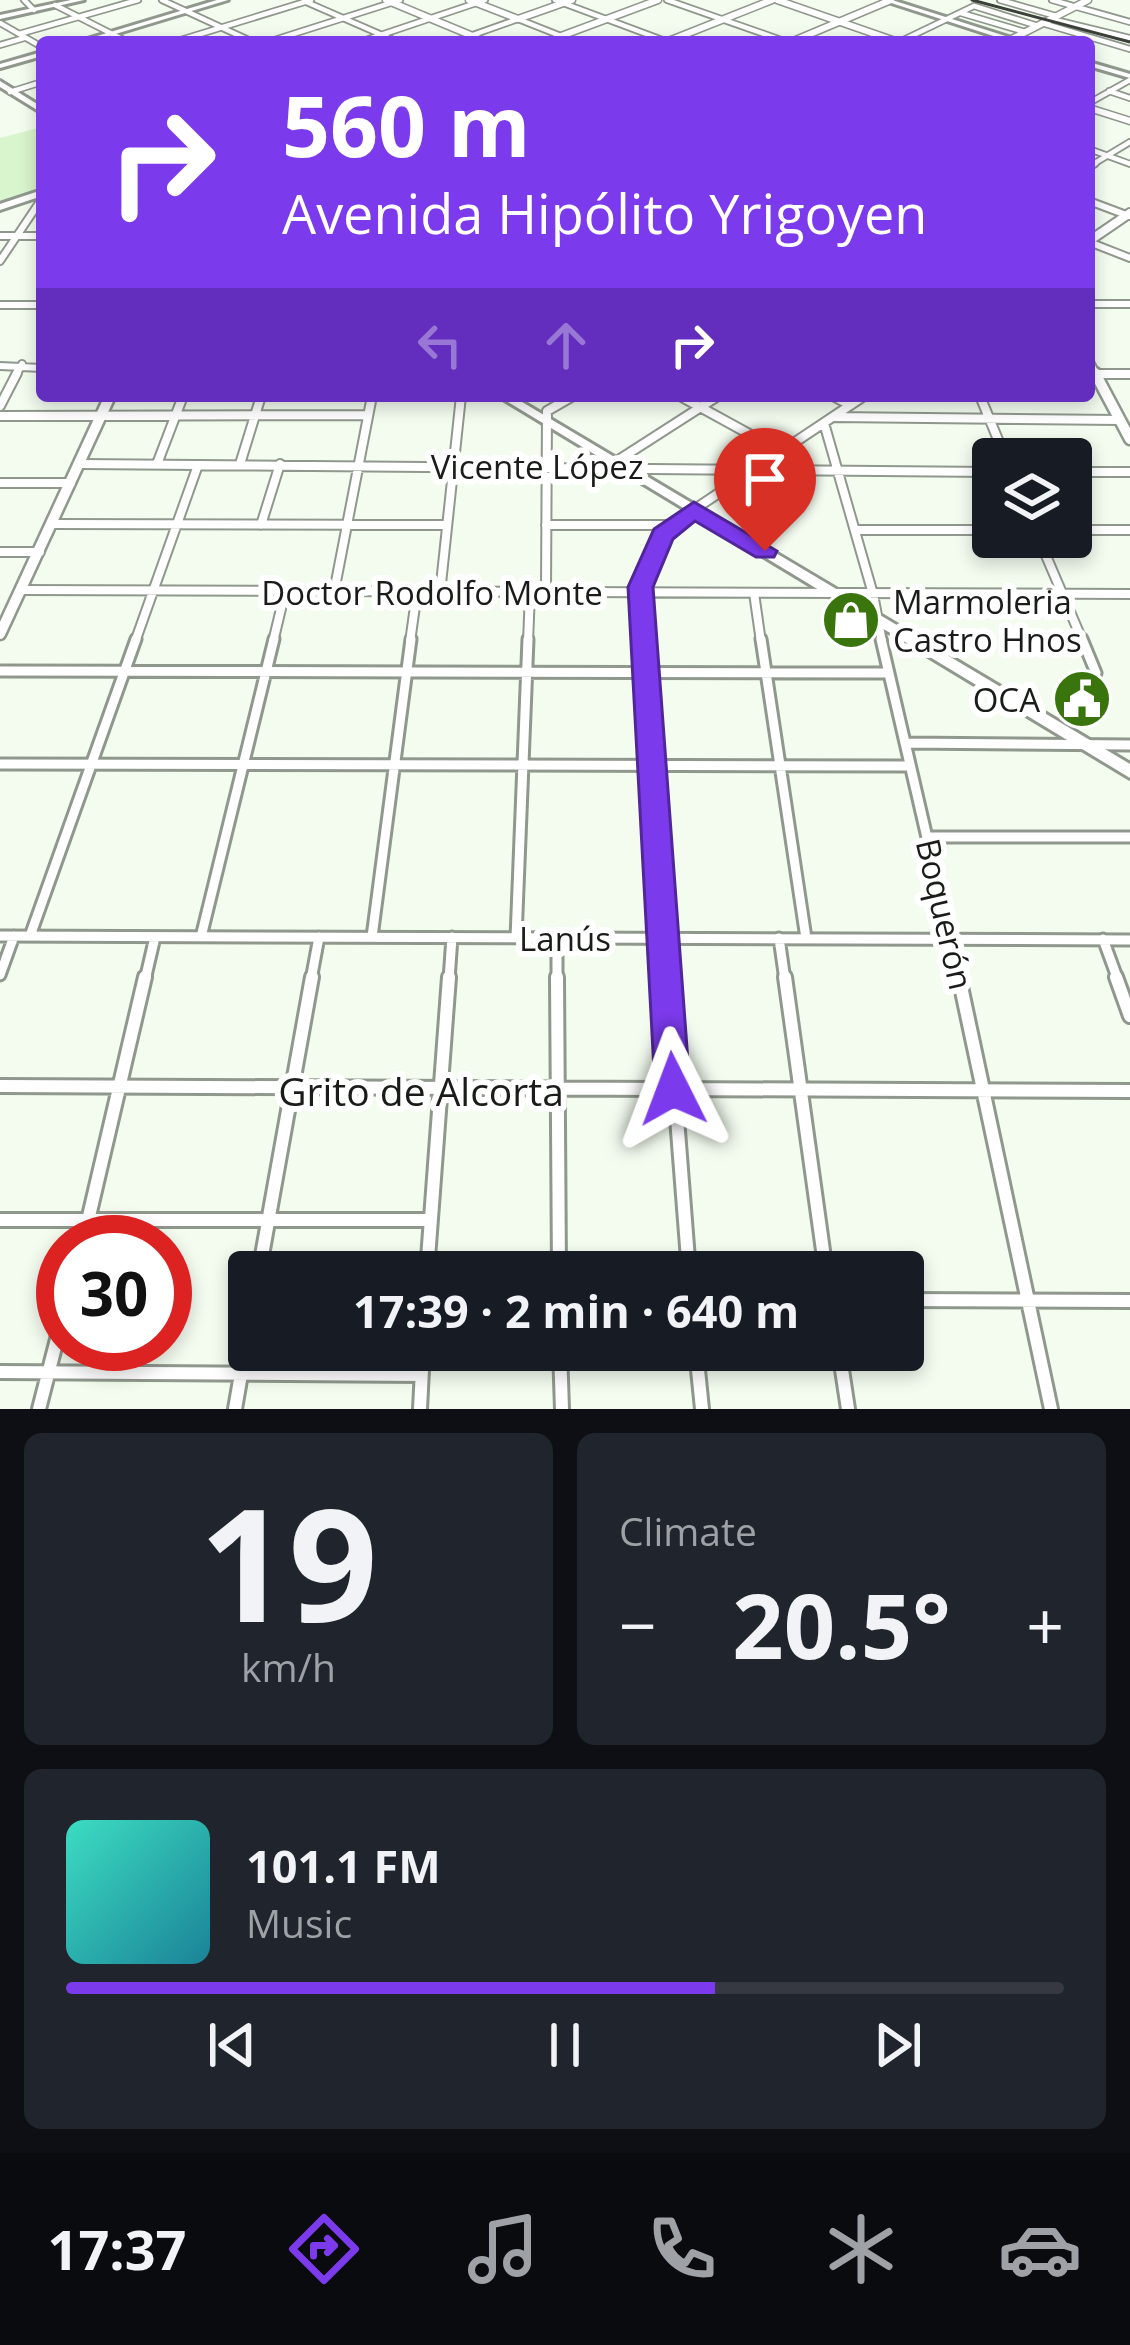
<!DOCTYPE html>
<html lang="en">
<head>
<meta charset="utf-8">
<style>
  body { margin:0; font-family:"Open Sans",sans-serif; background:#20242c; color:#f1f3f6; height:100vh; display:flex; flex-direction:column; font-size:45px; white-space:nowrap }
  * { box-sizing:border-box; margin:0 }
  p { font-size:39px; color:#9ea1a6 }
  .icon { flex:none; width:66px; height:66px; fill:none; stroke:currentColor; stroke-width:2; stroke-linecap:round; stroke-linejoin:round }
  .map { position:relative; height:1409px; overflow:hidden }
  .details { display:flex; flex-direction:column; gap:24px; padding:24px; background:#0d0f14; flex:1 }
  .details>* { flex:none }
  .hud { position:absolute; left:36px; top:36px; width:1059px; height:366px; border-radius:12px; box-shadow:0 6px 18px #0003; background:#7c3aed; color:#fff; overflow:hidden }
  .buttons { position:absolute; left:972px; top:438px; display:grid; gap:24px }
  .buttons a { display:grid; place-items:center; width:120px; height:120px; border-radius:12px; background:#171b24; box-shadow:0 6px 18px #0003; font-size:60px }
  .speed { position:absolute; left:36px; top:1215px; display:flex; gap:24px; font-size:60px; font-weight:700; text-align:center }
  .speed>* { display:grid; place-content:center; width:156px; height:156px; border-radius:50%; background:#171b24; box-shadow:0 6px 18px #0003; line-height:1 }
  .speed .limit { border:18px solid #d22; background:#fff; color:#111 }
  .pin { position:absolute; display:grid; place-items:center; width:102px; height:102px; color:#fff; margin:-123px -51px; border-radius:50% 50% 50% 0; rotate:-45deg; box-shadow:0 0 12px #0007 }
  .pin .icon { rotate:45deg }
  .me { position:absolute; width:132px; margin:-66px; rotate:357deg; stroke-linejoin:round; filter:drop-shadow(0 0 9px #0008) }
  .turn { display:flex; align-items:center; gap:42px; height:252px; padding:0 48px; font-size:54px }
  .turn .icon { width:156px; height:156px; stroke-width:2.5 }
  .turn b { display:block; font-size:84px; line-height:102px }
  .lanes { display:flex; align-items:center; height:114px; padding:0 48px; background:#0003; justify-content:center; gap:60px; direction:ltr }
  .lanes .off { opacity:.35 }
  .big { font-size:90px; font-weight:700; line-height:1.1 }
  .details .card { flex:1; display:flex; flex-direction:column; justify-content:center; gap:18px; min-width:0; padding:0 42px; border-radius:18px; background:#20242c }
  .details .dial { align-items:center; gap:0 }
  .dial b { font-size:156px; line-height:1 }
  .song { display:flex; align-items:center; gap:36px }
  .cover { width:144px; height:144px; border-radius:18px; background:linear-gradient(135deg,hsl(170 70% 55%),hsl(190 70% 35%)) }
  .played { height:12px; border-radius:6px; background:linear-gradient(90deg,#7c3aed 65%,#363941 65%) }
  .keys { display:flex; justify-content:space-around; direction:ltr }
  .heat { display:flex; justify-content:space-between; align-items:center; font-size:66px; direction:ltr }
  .details .tiles { flex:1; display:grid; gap:24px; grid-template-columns:1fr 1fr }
  .card:last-child { grid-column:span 2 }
  .trip { position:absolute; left:228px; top:1251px; width:696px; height:120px; border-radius:12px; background:#171b24; box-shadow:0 6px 18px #0003; font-weight:700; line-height:120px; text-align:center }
  .tab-bar { display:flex; height:192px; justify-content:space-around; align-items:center; background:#090b0e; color:#9ea1a6 }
  .tab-bar .icon { width:84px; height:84px }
  .tab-bar .active { color:#7c3aed }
  .tab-bar b { font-size:54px; color:#f1f3f6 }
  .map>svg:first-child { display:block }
  .green { fill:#d9f5cd }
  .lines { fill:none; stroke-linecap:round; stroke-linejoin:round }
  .minor-far4-casing { stroke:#90988d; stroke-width:8 }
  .minor-far3-casing { stroke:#90988d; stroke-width:10 }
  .minor-far2-casing { stroke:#90988d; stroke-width:12 }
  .minor-far1-casing { stroke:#90988d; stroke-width:15 }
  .minor-casing { stroke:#90988d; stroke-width:18 }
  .tertiary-far2-casing { stroke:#90988d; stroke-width:9 }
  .tertiary-far1-casing { stroke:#90988d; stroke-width:12 }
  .tertiary-casing { stroke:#90988d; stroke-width:15 }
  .primary-casing { stroke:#90988d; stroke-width:6 }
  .minor-far4 { stroke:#fff; stroke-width:4.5 }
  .minor-far3 { stroke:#fff; stroke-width:6 }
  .minor-far2 { stroke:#fff; stroke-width:8 }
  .minor-far1 { stroke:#fff; stroke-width:9 }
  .minor { stroke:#fff; stroke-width:12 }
  .tertiary-far2 { stroke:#fff; stroke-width:6 }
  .tertiary-far1 { stroke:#fff; stroke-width:8 }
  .tertiary { stroke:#fff; stroke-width:10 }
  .primary { fill:#fff; fill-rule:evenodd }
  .rail { stroke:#3c403a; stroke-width:3 }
  .route { fill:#7c3aed; stroke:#51269a; stroke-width:3 }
  .labels { text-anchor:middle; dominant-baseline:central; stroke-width:12; stroke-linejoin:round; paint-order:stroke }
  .street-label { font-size:33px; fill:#191c18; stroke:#fff }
  .poi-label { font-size:33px; fill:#191c18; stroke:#fff; text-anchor:start }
  .near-street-label { font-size:39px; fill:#191c18; stroke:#fff }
</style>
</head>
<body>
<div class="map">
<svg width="1130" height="1409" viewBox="0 0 1130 1409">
  <rect width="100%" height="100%" fill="#f4fcf0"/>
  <path class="green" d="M42,127V190L0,205V138Z"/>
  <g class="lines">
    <defs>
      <path id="minor-far4" d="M24,0L34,10
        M162,0L253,42
        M555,0L668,42
        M667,0L787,42
        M1000,0L1056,16
        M1052,0L1130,22
        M304,1L398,42
        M55,5L128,42
        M974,6L1038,26
        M961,13L1025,32
        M1051,19L1130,38
        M0,23L42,47
        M1042,23L1130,49
        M19,34L138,0
        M174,42L311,0
        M268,42L400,0
        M360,42L485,0
        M453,42L518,19L576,42
        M899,42L974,6
        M0,45L24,38
        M1109,91L1130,98
        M10,92L42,82
        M1089,103L1130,80
        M1089,149L1130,164
        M1090,166L1130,142"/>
      <path id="minor-far3" d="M1089,167L1095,163
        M1089,201L1129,216
        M0,236H42
        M1089,242L1130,258
        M0,261L39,203
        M1089,304H1130
        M0,305H42
        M0,366L42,368
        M1089,374H1130
        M16,376L22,364"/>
      <path id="minor-far2" d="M1089,374H1130
        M680,396L782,452
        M833,396L850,405
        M980,396L1006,459
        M0,406L17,373
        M0,416L368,415
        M834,417L1120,420
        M824,423L873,594L882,642
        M80,464L993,472
        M157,464L183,396
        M240,464L261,396
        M609,466L718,396
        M1071,472H1130
        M0,483H71
        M52,524L445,525
        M261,525L280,464
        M546,525H671
        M857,530H993
        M1071,530H1130
        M1038,537L1083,642
        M0,552H40
        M22,590L1130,594
        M334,592L372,396
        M546,592L547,411L573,396
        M440,593L461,396
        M754,593L761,642
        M135,642L198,465
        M273,642L285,592
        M410,642L417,592
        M528,642L530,593
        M644,642L640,587L671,525L864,396"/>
      <path id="minor-far1" d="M643,639L666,980
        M761,639L806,938
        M881,639L960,980
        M1082,639L1096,673
        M0,671L887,673
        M905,743L1130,745
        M0,764L909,766
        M928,837H1130
        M0,936L1130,940
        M30,936L136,639
        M201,937L274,639
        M372,937L411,639
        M516,938L528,639
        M557,938V980
        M779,938L785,980
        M1103,939L1118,980
        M0,975L14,936
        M145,980L155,937
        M311,980L319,937
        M449,980L452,937"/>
      <path id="minor" d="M557,977L559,1272
        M666,977L689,1272
        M785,977L826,1272
        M959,977L1051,1409
        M1116,977L1130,1016
        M0,1086L1130,1091
        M0,1220H430
        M83,1242L145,977
        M259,1272L312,977
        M427,1272L449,977
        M903,1300L1130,1301
        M560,1350L562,1409
        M696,1350L702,1409
        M839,1350L848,1409
        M0,1372L421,1375
        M39,1409L63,1316
        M235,1409L249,1328
        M420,1409L423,1350"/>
      <path id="tertiary-far2" d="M386,0L487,42
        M469,0L518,19L572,0
        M777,0L898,42
        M545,42L658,0
        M666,42L772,0
        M791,42L891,0
        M1006,42L1088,0
        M1089,108L1130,121"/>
      <path id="tertiary-far1" d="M1089,241L1130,213
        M1089,362L1096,376"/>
      <path id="tertiary" d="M1095,373L1130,439
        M0,634L110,396"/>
      <path id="primary" d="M71,0H84L0,19V15Z
        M217,0H228L89,42H77Z
        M882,0H892L1024,42H1012Z
        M42,52V56L0,68V64Z
        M1089,62L1130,74V78L1089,66Z
        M0,81L42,107V113L0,87Z
        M42,190V196L0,210V204Z
        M498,396H512L1130,764V778Z"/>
    </defs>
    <use href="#minor-far4" class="minor-far4-casing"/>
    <use href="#minor-far3" class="minor-far3-casing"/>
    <use href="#minor-far2" class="minor-far2-casing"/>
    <use href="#minor-far1" class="minor-far1-casing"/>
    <use href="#minor" class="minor-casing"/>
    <use href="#tertiary-far2" class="tertiary-far2-casing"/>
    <use href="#tertiary-far1" class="tertiary-far1-casing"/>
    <use href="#tertiary" class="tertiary-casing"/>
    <use href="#primary" class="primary-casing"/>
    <use href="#minor-far4" class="minor-far4"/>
    <use href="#minor-far3" class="minor-far3"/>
    <use href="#minor-far2" class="minor-far2"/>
    <use href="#minor-far1" class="minor-far1"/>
    <use href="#minor" class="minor"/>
    <use href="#tertiary-far2" class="tertiary-far2"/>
    <use href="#tertiary-far1" class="tertiary-far1"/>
    <use href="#tertiary" class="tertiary"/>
    <use href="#primary" class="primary"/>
    <path class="rail" d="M972,0L1130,42"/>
  </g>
  <path class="route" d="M694,502L777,551L774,557H756L695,521L673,539L653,587L690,1089L685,1101L673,1107L660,1101L655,1089L628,587L654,529Z"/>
  <defs>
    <symbol id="shop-disc" viewBox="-11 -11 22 22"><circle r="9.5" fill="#39750c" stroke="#fff"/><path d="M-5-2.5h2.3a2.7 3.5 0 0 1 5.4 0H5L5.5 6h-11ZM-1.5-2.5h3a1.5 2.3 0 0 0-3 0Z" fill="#fff"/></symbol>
    <symbol id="civic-disc" viewBox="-11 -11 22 22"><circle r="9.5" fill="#39750c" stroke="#fff"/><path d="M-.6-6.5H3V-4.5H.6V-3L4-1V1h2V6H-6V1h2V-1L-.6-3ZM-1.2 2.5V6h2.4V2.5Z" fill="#fff"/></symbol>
  </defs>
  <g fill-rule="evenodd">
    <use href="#shop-disc" x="818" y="587" width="66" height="66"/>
    <use href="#civic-disc" x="1049" y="666" width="66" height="66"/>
  </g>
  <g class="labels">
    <g class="street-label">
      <text x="537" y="466">Vicente López</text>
      <text x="432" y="592">Doctor Rodolfo Monte</text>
      <text transform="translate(945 914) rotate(77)">Boquerón</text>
      <text x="565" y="938">Lanús</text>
    </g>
    <g class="poi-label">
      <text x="893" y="601">Marmoleria<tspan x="893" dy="38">Castro Hnos</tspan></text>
      <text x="1040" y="699" text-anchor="end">OCA</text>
    </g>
    <g class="near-street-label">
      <text x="421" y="1090">Grito de Alcorta</text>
    </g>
  </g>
</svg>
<div class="buttons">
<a><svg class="icon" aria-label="layers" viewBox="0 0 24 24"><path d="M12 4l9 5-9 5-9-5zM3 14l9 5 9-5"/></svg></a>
</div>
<div class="speed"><div class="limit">30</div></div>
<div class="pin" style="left:765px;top:551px;background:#d93025"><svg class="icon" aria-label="arrive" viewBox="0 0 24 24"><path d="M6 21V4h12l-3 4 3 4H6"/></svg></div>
<svg class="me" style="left:673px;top:1089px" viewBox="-20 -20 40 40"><path d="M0-17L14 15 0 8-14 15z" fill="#7c3aed" stroke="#fff" stroke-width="4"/></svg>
<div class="trip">17:39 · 2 min · 640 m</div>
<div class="hud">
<div class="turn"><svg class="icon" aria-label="right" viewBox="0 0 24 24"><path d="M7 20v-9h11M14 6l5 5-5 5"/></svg><div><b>560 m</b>Avenida Hipólito Yrigoyen</div></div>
<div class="lanes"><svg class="icon off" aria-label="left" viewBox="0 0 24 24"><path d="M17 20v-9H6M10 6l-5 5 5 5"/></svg><svg class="icon off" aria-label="ahead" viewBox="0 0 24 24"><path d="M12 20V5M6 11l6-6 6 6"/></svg><svg class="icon" aria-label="right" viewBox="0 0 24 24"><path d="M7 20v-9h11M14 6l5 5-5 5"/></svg></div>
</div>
</div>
<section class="details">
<div class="tiles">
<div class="card dial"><b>19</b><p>km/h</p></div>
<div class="card"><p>Climate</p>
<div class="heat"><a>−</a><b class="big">20.5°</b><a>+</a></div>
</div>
<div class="card">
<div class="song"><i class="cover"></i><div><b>101.1 FM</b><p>Music</p></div></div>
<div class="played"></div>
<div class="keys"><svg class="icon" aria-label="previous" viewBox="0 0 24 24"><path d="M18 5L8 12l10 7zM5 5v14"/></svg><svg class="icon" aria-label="pause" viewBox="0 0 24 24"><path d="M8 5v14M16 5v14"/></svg><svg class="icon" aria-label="next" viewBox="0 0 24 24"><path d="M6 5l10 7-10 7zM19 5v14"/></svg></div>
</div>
</div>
</section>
<nav class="tab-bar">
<b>17:37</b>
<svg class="icon active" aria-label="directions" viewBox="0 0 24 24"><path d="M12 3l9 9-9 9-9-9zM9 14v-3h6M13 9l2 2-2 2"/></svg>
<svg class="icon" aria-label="music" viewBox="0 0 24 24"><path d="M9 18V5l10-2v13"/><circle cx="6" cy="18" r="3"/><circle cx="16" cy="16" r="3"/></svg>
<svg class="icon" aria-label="phone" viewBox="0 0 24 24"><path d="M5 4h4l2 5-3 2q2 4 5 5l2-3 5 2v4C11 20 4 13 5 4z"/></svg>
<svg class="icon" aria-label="climate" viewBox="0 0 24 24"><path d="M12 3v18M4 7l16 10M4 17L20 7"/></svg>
<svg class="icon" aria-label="car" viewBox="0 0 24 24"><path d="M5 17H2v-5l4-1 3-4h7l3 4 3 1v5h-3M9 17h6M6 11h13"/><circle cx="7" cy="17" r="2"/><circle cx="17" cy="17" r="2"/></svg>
</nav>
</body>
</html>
